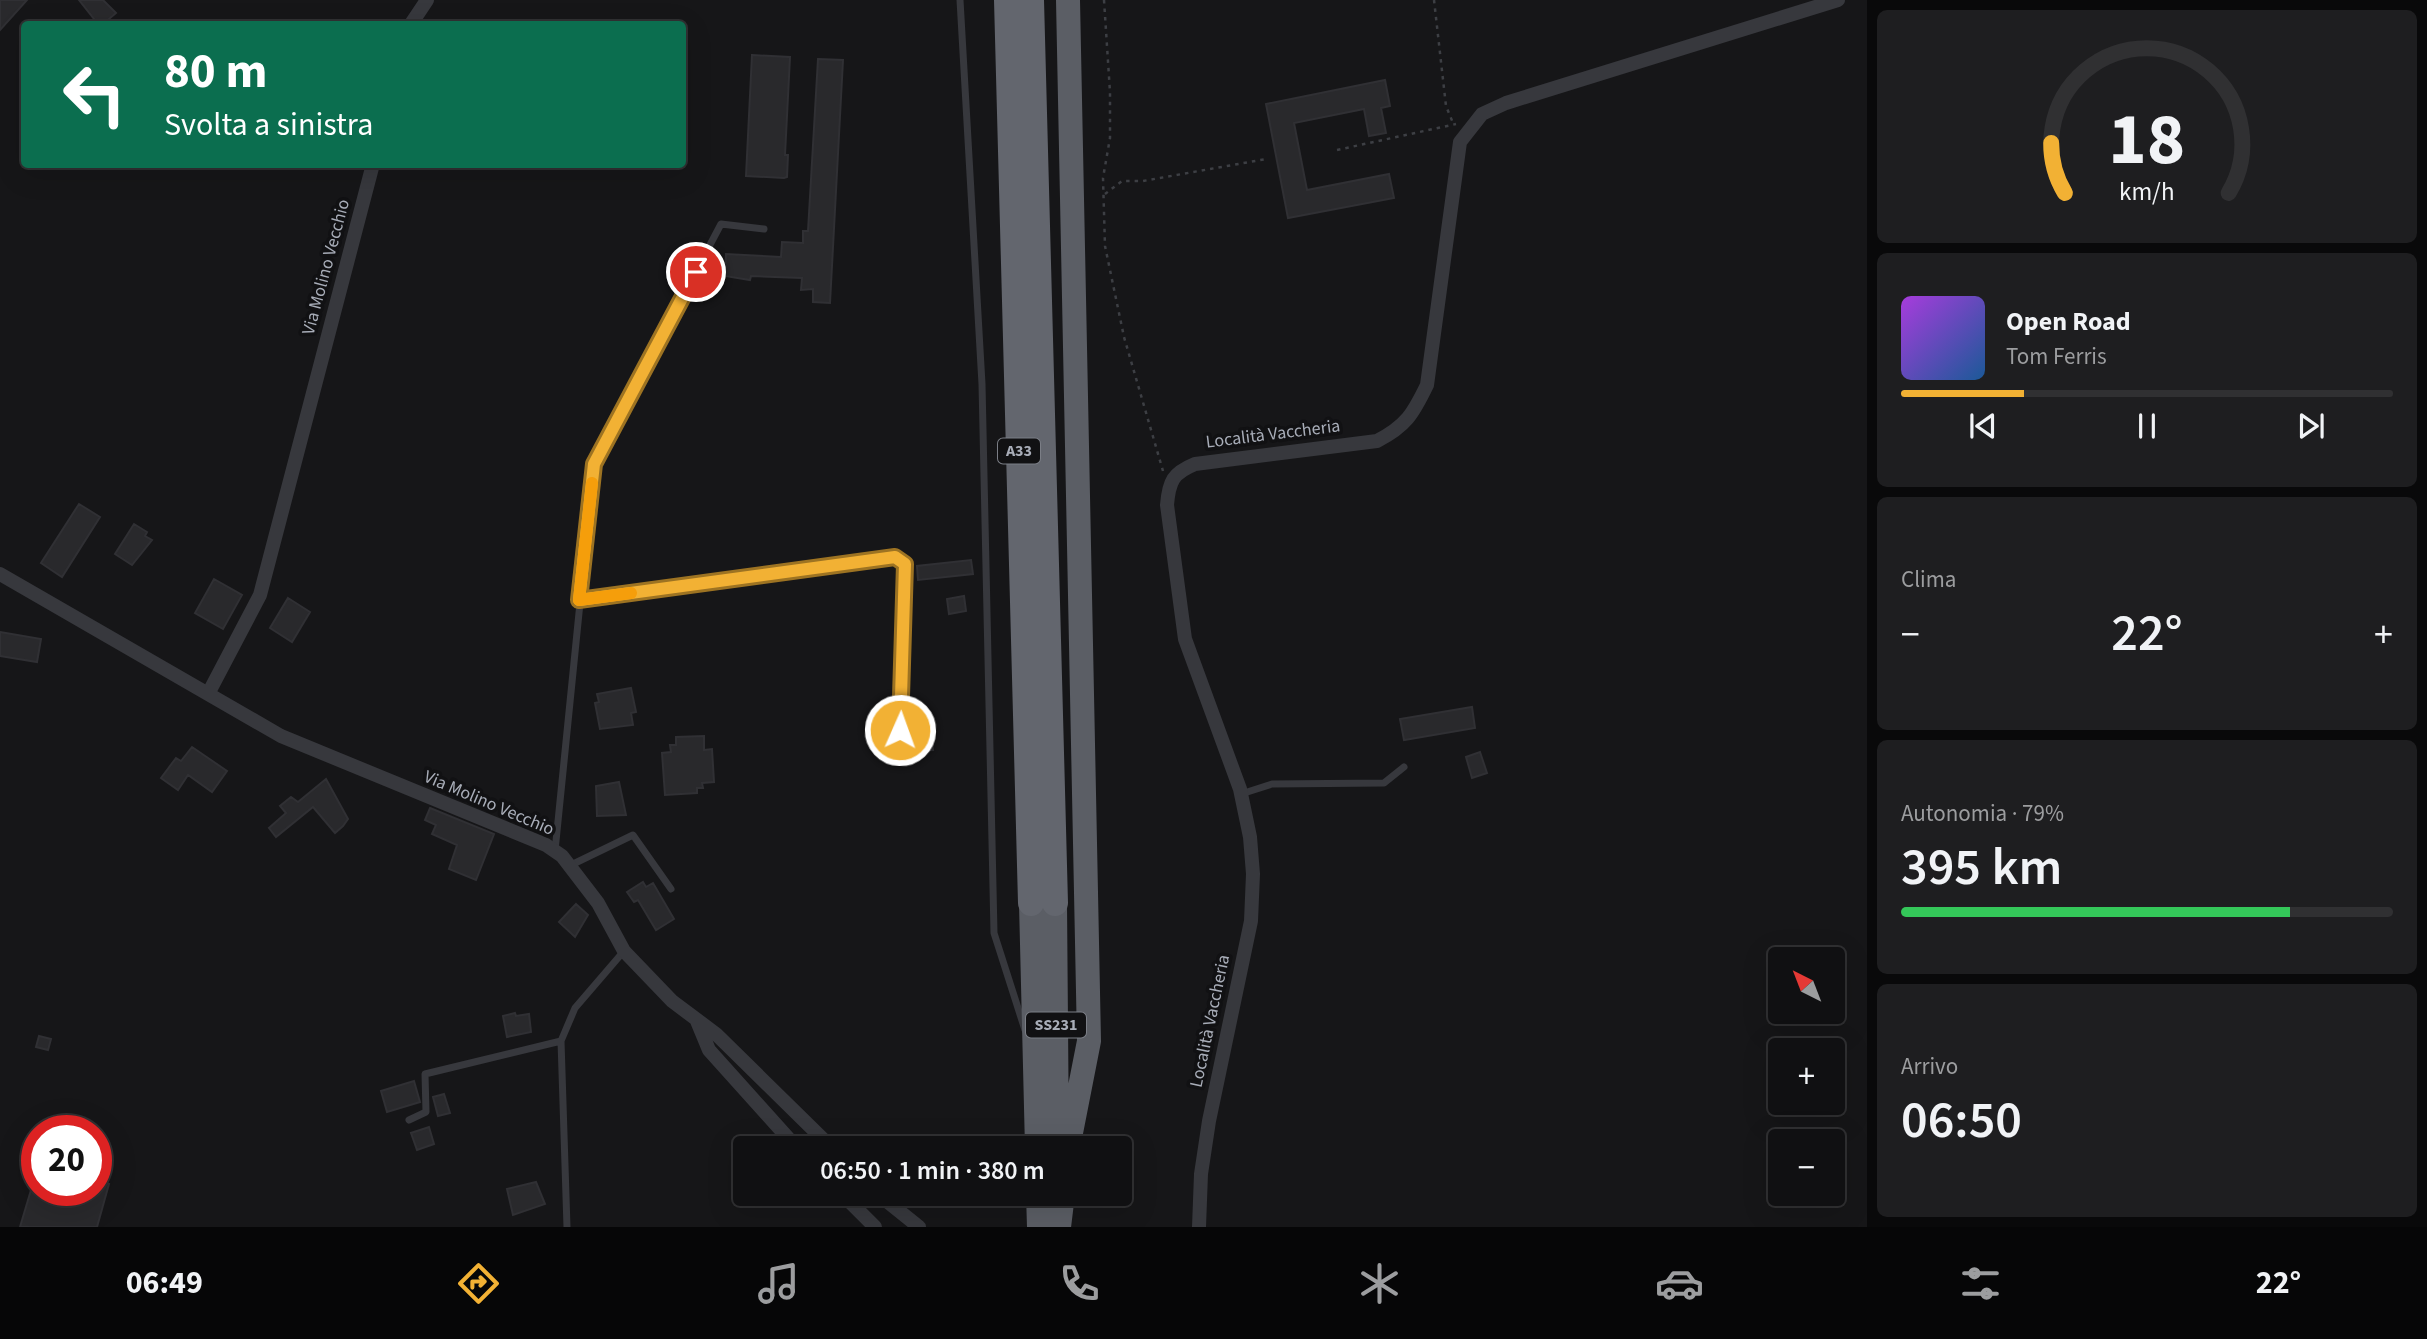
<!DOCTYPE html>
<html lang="it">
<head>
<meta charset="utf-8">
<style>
  body { margin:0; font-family:"Source Sans 3",sans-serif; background:#1e1e20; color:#f1f3f6; height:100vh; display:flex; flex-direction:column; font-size:26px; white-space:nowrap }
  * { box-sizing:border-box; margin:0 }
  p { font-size:23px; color:#9c9d9f }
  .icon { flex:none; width:38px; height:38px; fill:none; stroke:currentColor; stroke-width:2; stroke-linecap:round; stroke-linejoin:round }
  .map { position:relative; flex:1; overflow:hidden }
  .side { display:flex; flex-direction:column; gap:10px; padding:10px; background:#09090a; width:560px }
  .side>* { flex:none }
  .hud { position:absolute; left:21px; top:21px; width:665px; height:147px; border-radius:7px; box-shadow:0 7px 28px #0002,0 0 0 2px #303032; background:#0b6e4f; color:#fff; overflow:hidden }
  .needle { width:46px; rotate:318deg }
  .fabs { position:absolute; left:1768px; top:947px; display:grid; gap:14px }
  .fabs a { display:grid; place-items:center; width:77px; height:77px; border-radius:7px; background:#101012; box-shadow:0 7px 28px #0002,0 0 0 2px #303032; font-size:35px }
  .speed { position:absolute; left:21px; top:1115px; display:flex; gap:14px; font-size:35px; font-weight:700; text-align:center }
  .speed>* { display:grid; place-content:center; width:91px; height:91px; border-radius:50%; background:#101012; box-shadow:0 7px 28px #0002,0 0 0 2px #303032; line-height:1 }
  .speed .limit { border:10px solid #d22; background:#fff; color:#111 }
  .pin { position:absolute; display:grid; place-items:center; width:60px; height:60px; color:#fff; margin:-30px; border:4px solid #fff; border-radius:50%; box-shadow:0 2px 7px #0007 }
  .me { position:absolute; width:77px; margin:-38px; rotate:2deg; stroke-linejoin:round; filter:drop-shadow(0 0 5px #0008) }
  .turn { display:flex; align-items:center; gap:24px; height:147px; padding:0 28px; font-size:32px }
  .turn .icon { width:91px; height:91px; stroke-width:2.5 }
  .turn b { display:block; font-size:49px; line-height:60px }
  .big { font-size:52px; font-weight:600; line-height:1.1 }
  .side .tile { flex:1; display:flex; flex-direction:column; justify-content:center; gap:10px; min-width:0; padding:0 24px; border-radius:10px; background:#1e1e20 }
  .side .dial { align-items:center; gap:0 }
  .dial svg { height:182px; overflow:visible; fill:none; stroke:#303032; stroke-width:7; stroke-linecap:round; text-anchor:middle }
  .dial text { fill:#f1f3f6; stroke:none }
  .song { display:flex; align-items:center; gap:21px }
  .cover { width:84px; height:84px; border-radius:10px; background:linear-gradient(135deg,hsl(280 70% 55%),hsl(210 70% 35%)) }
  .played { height:7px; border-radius:4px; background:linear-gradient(90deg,#f2b134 25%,#303032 25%) }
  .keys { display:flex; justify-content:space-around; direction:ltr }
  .heat { display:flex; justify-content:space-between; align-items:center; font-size:38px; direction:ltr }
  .charge { height:10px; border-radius:5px; background:linear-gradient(90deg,#34c759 79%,#303032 0) }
  .trip { position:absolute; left:733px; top:1136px; width:399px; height:70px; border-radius:7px; background:#101012; box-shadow:0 7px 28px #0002,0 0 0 2px #303032; font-weight:600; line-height:70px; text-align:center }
  .tabs { display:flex; height:112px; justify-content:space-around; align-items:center; background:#060607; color:#9c9d9f }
  .tabs .icon { width:49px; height:49px }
  .tabs .current { color:#f2b134 }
  .tabs b { font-size:32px; color:#f1f3f6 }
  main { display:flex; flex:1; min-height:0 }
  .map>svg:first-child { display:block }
  .building { fill:#29292c; stroke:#303034; stroke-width:2 }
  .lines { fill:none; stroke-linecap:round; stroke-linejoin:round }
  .path { stroke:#3d3f44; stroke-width:2.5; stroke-dasharray:3.5 5; stroke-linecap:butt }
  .service { stroke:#37383d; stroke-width:7 }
  .minor { stroke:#37383d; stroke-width:14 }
  .trunk { stroke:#5b5e65; stroke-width:24 }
  .motorway { stroke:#63666e; stroke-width:26 }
  .route-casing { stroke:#9d7322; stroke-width:18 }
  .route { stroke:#f2b134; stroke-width:12 }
  .slow { stroke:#f59e0b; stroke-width:12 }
  .labels { text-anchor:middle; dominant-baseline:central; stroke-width:7; stroke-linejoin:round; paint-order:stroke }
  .shield { fill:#111113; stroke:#7b7e86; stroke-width:2 }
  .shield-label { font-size:16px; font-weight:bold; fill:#a8adb8 }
  .street-label { font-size:18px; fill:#a8adb8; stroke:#111113 }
</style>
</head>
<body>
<main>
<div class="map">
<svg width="1867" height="1227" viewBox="0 0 1867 1227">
  <rect width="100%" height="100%" fill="#161618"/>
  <path class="building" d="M0,0H27L0,30Z
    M79,0H103L116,13L103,24H98Z
    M752,55L790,57L785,155H788L787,177L784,178L746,176Z
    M818,59L843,60L830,303L813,302V289L801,290L802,278L751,276L750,280L725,276L726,254L781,257L782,242L803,243V231H808Z
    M1385,80L1390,106L1381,108L1386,133L1369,136L1364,109L1294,123L1307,190L1389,174L1394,198L1288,218L1266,104Z
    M79,504L100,517L62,577L41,563Z
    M134,524L147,532L145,536L152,540L132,565L115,554Z
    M971,560L973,574L918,580L917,566Z
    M214,579L242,595L223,629L195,613Z
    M964,596L966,611L949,614L947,599Z
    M288,598L310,612L292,642L270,628Z
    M0,632L41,639L37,662L0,656Z
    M631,688L636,712L631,713L633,725L600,729L595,703L599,702L597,694Z
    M1472,707L1475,728L1404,740L1400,719Z
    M929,719L933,750L909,751V720Z
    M704,736V750L712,749L714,782L702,783L703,788H697V793L665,795L662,753L671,752L670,745H676V737Z
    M192,747L227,771L212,792L188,775L178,790L161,778L176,758L181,761Z
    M1480,752L1487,773L1472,778L1466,757Z
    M326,779L348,819L343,826L335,833L313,807L276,837L269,828L286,813L280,806L291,797L298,802Z
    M619,782L626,815L597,816L596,786Z
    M430,808L494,834L476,880L449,869L457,845L432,834L436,825L425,820Z
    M643,882L646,887L653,883L674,919L656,930L638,900L634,902L627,892Z
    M576,904L588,915L575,937L559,922Z
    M515,1013L516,1016L529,1014L531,1032L507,1037L503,1016Z
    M39,1036L51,1039L48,1050L36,1047Z
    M414,1081L420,1102L387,1112L381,1091Z
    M444,1094L450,1113L438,1116L433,1097Z
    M429,1127L434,1144L417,1150L411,1133Z
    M96,1180L109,1184L97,1227H20L31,1190H96Z
    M536,1182L545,1204L513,1215L507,1189Z"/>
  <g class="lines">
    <path class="path" d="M1104,0L1110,92V138L1103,178L1105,246L1124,337L1163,471
      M1434,0L1446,106L1453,123
      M1337,150L1456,124
      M1105,194L1122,181H1143L1266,159"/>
    <path class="service" d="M960,0L982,384L994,933L1025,1030
      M579,600L895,557L905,564L900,730
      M1241,794L1272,784L1384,783L1404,767
      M555,851L594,464L721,224L764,229
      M569,866L633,835L671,889
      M409,1120L426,1112L425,1074L561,1041
      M567,1227L561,1041L575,1008L624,951"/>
    <path class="minor" d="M411,24L427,0
      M0,574L281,736L546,845L562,856L598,903L624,951L672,1001L716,1034L832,1148
      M208,694L260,595L373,164
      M697,1021L709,1050L797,1148
      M842,1194L875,1227
      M878,1194L919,1227
      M1199,1227L1201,1174L1209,1121L1251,921L1253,874L1250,837L1240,789L1185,639L1167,505C1169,481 1173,473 1195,464L1377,441C1406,426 1413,414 1427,385L1460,142L1482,114L1506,103L1838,0"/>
    <path class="trunk" d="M1031,903L1037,1148
      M1055,903L1057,1144
      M1068,1148L1089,1041L1068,0
      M1038,1194L1039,1227
      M1059,1227L1063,1194"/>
    <path class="motorway" d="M1007,0L1031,903
      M1031,0L1055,903"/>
  </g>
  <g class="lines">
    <defs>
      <path id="route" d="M696,272L594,464L579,600L895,557L905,564L900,730"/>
    </defs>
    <use href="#route" class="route-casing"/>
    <use href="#route" class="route"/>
    <path class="slow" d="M592,483L579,600L631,593"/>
  </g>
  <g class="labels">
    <g class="shield">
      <rect x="998" y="438.5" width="42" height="25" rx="5"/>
      <rect x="1026" y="1012.5" width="60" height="25" rx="5"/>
    </g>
    <g class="shield-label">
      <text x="1019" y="451">A33</text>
      <text x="1056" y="1025">SS231</text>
    </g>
    <g class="street-label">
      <text transform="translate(326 267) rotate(-75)">Via Molino Vecchio</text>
      <text transform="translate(1273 434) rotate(-7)">Località Vaccheria</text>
      <text transform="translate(489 803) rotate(23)">Via Molino Vecchio</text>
      <text transform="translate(1210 1021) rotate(-78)">Località Vaccheria</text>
    </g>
  </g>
</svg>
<div class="fabs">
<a><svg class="needle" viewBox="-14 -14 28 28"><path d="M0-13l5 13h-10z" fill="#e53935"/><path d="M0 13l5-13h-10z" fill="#9c9d9f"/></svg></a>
<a>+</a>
<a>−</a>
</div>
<div class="speed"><div class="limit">20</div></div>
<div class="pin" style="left:696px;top:272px;background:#d93025"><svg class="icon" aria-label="arrive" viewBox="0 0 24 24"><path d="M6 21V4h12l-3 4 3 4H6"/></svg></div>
<svg class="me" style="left:900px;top:730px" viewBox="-20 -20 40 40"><circle r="17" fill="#f2b134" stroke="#fff" stroke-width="3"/><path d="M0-11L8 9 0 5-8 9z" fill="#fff"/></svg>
<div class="trip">06:50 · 1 min · 380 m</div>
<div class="hud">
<div class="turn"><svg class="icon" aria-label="left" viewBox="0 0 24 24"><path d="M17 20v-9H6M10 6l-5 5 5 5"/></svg><div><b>80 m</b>Svolta a sinistra</div></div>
</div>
</div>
<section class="side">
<div class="tile dial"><svg viewBox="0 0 100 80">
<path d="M14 69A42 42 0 1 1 86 69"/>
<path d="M14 69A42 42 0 0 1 8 47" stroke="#f2b134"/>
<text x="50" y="56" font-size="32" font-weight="700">18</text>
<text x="50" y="72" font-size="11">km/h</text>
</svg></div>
<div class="tile">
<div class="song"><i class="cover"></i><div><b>Open Road</b><p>Tom Ferris</p></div></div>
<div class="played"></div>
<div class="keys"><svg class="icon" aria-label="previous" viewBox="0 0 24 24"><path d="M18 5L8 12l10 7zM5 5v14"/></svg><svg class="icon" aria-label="pause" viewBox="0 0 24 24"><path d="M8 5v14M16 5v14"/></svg><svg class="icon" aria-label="next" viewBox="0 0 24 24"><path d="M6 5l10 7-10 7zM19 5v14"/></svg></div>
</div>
<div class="tile"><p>Clima</p>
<div class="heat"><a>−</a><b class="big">22°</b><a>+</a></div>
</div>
<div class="tile"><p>Autonomia · 79%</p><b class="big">395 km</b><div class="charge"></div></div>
<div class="tile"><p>Arrivo</p><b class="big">06:50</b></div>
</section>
</main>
<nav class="tabs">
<b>06:49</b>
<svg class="icon current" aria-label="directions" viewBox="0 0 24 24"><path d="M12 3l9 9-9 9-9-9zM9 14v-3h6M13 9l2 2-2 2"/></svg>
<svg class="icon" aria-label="music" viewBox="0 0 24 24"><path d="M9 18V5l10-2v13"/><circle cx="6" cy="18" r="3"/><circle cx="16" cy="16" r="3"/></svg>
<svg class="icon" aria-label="phone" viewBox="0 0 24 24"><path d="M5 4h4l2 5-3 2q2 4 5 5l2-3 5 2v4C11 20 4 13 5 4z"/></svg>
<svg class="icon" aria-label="climate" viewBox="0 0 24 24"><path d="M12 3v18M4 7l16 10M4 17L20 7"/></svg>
<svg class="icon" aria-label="car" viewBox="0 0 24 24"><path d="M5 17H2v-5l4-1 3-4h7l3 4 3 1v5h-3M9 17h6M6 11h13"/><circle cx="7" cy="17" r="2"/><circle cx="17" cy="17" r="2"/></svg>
<svg class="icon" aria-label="filters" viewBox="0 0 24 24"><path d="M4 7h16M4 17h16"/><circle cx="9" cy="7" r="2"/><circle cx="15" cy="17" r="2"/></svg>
<b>22°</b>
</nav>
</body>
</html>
